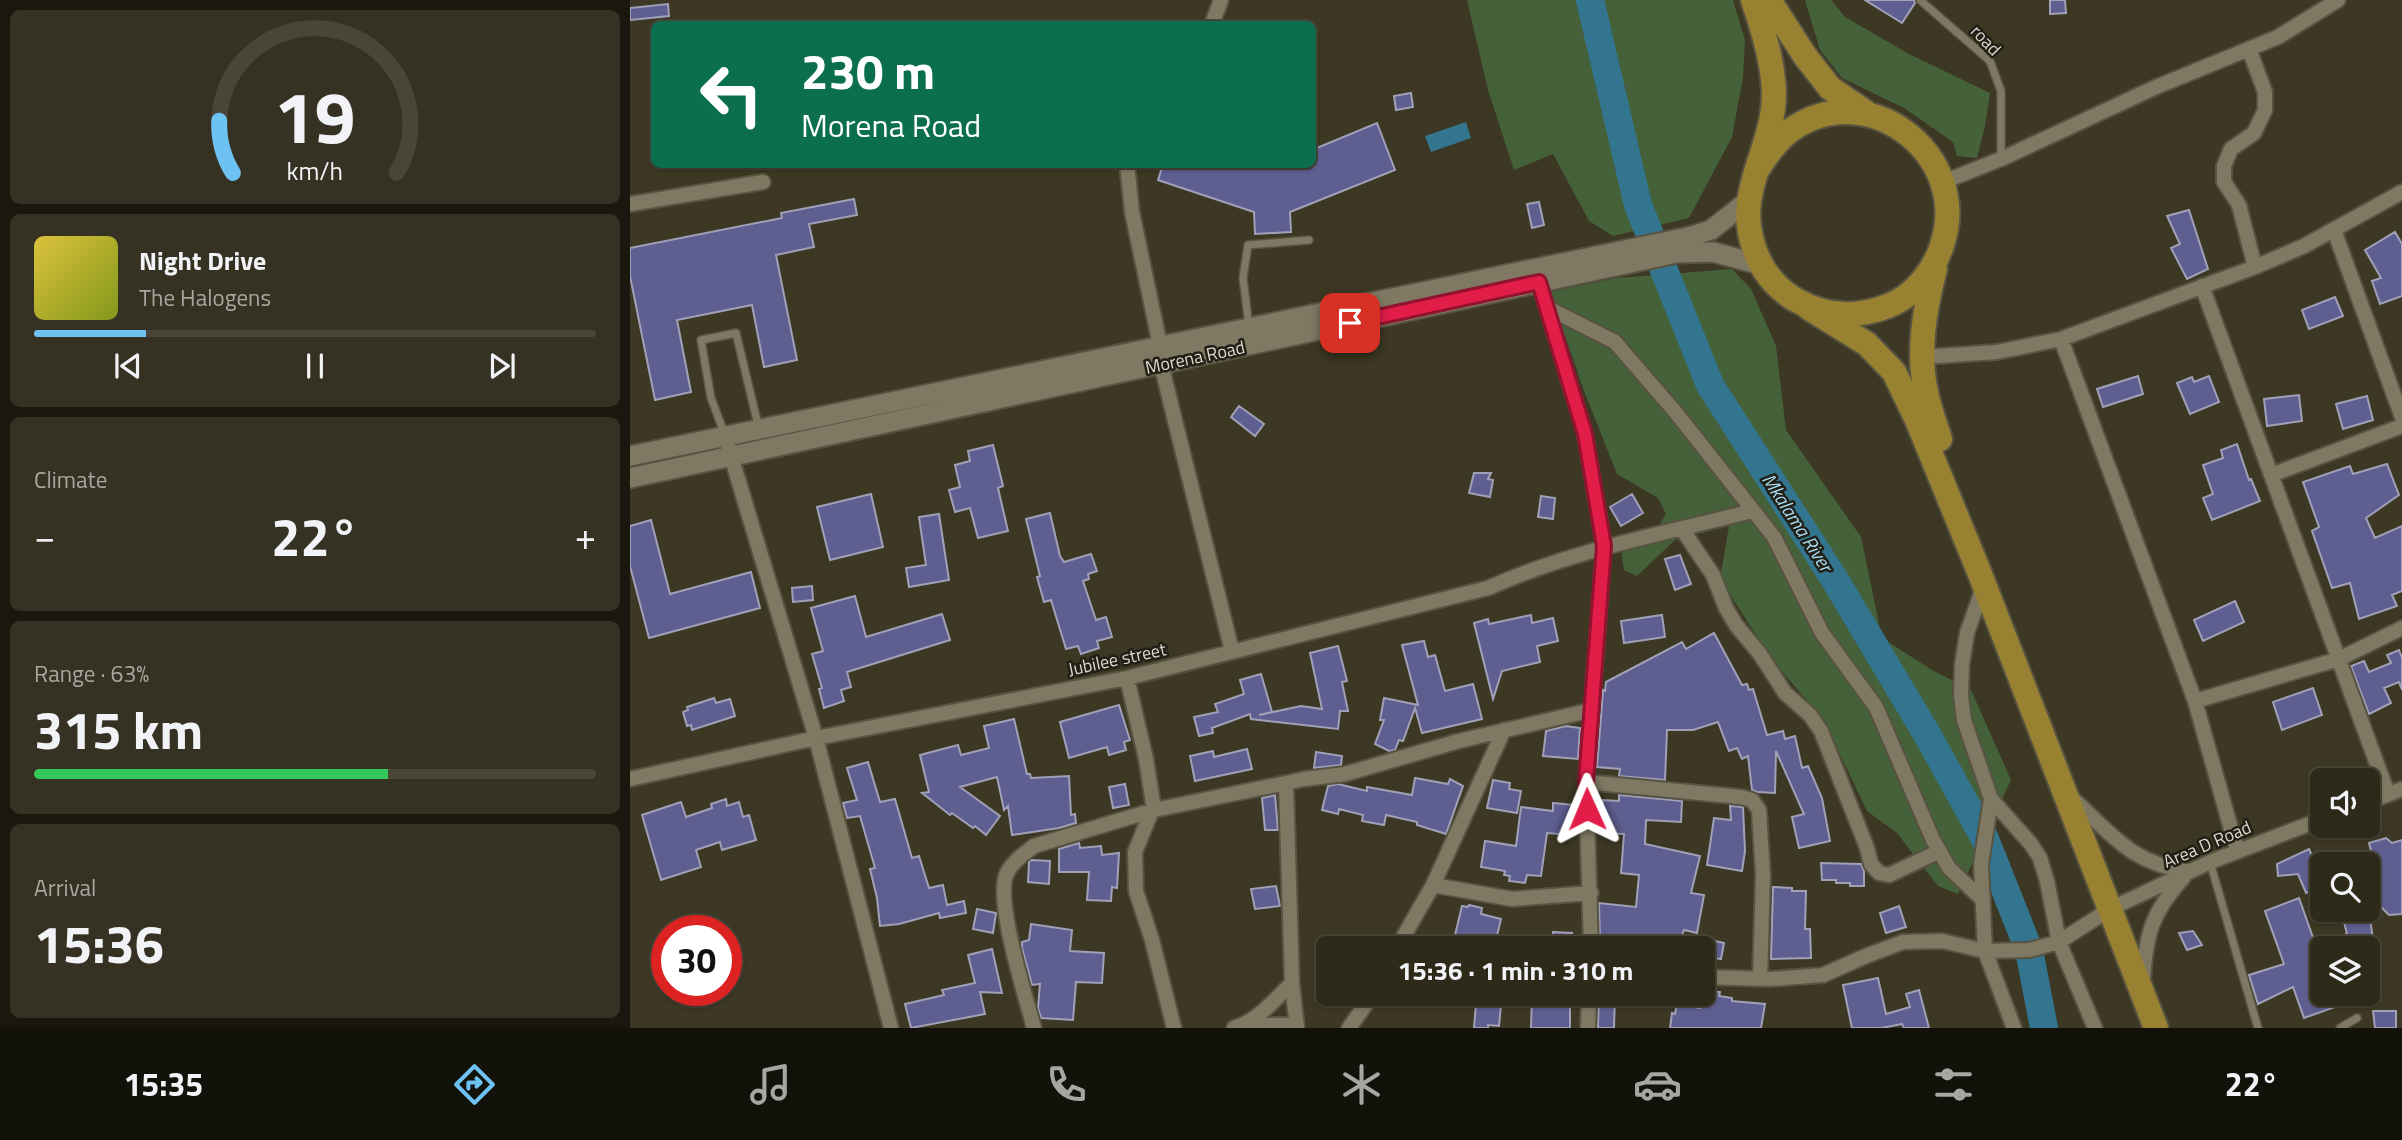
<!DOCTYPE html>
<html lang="en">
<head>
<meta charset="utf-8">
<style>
  body { margin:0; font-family:"Titillium Web",sans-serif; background:#363223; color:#f1f3f6; height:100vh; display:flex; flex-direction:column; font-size:26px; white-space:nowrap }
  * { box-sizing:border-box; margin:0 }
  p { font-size:23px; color:#a7a7a2 }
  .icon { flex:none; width:38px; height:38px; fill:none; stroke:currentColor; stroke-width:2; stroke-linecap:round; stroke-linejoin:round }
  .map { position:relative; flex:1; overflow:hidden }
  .details { display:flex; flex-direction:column; gap:10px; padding:10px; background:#19170e; width:630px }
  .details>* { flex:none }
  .banner { position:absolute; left:21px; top:21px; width:665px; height:147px; border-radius:10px; box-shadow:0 2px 5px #0004,0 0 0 2px #494639; background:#0b6e4f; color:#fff; overflow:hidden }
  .tools { position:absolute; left:1680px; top:768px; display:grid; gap:14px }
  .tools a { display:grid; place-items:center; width:70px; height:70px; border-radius:10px; background:#2e2a1a; box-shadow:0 2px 5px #0004,0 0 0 2px #494639; font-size:35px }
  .speed { position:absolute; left:21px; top:915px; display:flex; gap:14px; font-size:35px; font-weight:700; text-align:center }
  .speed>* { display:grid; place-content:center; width:91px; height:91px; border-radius:50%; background:#2e2a1a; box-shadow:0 2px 5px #0004,0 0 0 2px #494639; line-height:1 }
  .speed .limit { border:10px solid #d22; background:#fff; color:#111 }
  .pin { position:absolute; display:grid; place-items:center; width:60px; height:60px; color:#fff; margin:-30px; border-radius:14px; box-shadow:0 4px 10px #0006 }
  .me { position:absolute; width:77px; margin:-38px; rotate:359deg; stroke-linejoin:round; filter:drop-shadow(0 0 5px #0008) }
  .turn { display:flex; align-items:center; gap:24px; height:147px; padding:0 35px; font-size:32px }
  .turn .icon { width:91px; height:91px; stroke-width:2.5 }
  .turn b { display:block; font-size:49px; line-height:60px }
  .big { font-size:52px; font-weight:700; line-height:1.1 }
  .details .card { flex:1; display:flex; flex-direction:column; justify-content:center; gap:10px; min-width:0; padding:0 24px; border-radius:10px; background:#363223 }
  .details .dial { align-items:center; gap:0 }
  .dial svg { height:182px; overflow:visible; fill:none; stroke:#494639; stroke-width:7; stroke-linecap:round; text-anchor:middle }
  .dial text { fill:#f1f3f6; stroke:none }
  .song { display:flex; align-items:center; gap:21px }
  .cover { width:84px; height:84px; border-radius:10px; background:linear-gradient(135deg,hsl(50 70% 55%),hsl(70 70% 35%)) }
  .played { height:7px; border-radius:4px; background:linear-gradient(90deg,#6ec2f3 20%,#494639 20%) }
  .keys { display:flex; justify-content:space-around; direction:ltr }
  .heat { display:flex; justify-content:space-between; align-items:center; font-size:38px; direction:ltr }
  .charge { height:10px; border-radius:5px; background:linear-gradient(90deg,#34c759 63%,#494639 0) }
  .trip { position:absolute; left:686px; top:936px; width:399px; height:70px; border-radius:10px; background:#2e2a1a; box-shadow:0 2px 5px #0004,0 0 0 2px #494639; font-weight:700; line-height:70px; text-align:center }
  .dock { display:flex; height:112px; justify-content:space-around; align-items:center; background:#12110a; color:#a7a7a2 }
  .dock .icon { width:49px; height:49px }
  .dock .selected { color:#6ec2f3 }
  .dock b { font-size:32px; color:#f1f3f6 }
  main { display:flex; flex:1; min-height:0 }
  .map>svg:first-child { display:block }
  .green { fill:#44613a }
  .water { fill:#33758f }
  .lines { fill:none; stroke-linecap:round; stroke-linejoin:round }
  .river { stroke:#33758f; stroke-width:28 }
  .building { fill:#5e5e90; stroke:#a0a1b8; stroke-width:2 }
  .lane-casing { stroke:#585341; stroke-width:10 }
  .street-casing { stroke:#585341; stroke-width:18 }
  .secondary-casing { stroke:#585341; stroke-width:23 }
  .highway-casing { stroke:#585341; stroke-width:28 }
  .lane { stroke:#7f7963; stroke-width:7 }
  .street { stroke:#7f7963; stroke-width:14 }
  .secondary { stroke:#7f7963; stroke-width:19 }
  .highway { stroke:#988131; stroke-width:24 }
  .route-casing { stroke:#92132f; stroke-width:18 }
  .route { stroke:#e11d48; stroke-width:12 }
  .labels { text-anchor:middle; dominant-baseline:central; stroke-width:5; stroke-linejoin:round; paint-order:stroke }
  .street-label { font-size:18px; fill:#dcd9cd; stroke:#211f16 }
  .water-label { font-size:19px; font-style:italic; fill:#a7def5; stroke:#211f16 }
</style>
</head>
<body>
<main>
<section class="details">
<div class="card dial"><svg viewBox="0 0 100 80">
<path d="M14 69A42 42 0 1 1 86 69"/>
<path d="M14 69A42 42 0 0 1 8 46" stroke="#6ec2f3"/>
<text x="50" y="56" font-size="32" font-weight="700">19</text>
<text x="50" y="72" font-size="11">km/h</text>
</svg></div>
<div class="card">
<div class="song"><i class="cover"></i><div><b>Night Drive</b><p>The Halogens</p></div></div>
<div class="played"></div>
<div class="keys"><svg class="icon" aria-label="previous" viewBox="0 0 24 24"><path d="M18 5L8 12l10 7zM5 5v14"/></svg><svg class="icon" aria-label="pause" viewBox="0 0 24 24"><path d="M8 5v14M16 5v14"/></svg><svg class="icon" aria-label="next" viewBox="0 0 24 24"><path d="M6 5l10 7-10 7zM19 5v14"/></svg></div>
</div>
<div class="card"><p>Climate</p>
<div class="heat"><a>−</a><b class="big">22°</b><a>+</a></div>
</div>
<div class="card"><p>Range · 63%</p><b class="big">315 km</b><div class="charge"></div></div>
<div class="card"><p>Arrival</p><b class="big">15:36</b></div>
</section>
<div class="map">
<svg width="1772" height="1028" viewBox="0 0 1772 1028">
  <rect width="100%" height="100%" fill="#3d3823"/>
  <path class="green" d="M837,0H1103L1115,40L1113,77L1102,137L1059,218L983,236L959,221L923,154L884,170L858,90Z
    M1175,0H1201L1215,17L1279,54L1360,93L1355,126L1347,158L1327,156L1323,142L1274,108L1212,78L1190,50Z
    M1102,269L1121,289L1146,346L1156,430L1231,537L1252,638L1302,670L1341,690L1381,780L1328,894L1308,886L1267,833L1237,811L1193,719L1142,660L1090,579L1099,526L1045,540L1007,576L994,570L990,542L1023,536L1036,514L1028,498L987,474L954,391L920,292L987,278Z"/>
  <path class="water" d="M836,122L841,138L801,152L795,136Z"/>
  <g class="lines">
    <path class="river" d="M960,0L1008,205L1080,385L1205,580L1298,736L1355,839L1399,950L1414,1028"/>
  </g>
  <path class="building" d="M1235,0H1284L1285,3L1272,23Z
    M1420,0H1435L1436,13L1420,14Z
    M38,4L39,16L0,20V8Z
    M781,93L783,107L766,110L764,96Z
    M747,123L765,170L660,212L661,232L625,234L624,212L528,180L533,164L642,166L682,164V150Z
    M224,199L227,215L179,224L184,247L146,255L167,360L134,367L122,305L47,320L61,392L25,400L0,276V248L152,218L151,213Z
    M909,202L914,225L902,228L897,204Z
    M1559,210L1578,269L1557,279L1541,248L1550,244L1537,216Z
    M1765,232L1772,244V296L1750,304L1742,281L1751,278L1735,250Z
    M1705,297L1713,316L1679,329L1672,310Z
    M1508,376L1513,394L1473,407L1467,389Z
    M1579,376L1589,402L1560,414L1547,383L1562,377L1564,382Z
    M1669,395L1672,421L1637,426L1634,399Z
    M1737,396L1743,420L1713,429L1706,404Z
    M609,406L634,424L625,436L601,417Z
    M1607,444L1619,480L1621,479L1630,501L1582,520L1573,498L1583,494L1573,465L1593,458L1591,450Z
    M363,445L373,486L368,488L378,531L348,538L340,508L325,512L319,490L330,487L325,465L340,461L338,451Z
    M1757,464L1769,495L1736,518L1745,538L1772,526V591L1762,595L1767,606L1729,619L1720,583L1702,588L1682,531L1689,527L1673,482L1720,466L1723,474Z
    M844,473H861L858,479L863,480L860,497L839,493Z
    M241,494L253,547L200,560L187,507Z
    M1002,494L1013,513L991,526L980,507Z
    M911,496L925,498L923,519L908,517Z
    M420,513L430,556L434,562L461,554L467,571L458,574L459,579L453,581L466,620L476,617L482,637L467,641L469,648L451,654L448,646L436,649L421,600L414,602L407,577L410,576L396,519Z
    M309,514L319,580L279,587L276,568L296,565L289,517Z
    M21,520L40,594L121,572L130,608L19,638L0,566V526Z
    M1050,555L1061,584L1045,590L1035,559Z
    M182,586L183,600L163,602L162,588Z
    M225,596L236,637L312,614L320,640L217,672L221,687L211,690L214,701L194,708L189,689L192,688L182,654L193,651L181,608Z
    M1605,601L1614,622L1573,641L1564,620Z
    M901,615L902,623L923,618L928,641L907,646L910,662L872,671L863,699L844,623L858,619L859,624Z
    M1032,615L1035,637L994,643L991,621Z
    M1084,633L1112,685L1117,684L1119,690L1123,689L1137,735L1153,731L1155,739L1165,736L1172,768L1178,766L1192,798L1200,841L1169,848L1162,817L1174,814L1146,751L1145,793L1127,792L1122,790L1118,756L1112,759L1107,748L1099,751L1088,722L1063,730H1037L1035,780L989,776L990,769L967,767L973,690L975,691L976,682L1052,642L1056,649Z
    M794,641L798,657L805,655L815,691L843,684L852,719L792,733L785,708L773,741L769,740L765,750L759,751L745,744L754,720H750L754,698L788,705L772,645Z
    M708,646L717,681L712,682L718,711H710L708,729L621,719L620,714L582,728L583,733L569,736L564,717L588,712L585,704L614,694L610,680L631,674L642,712L629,715L671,706L692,709L680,653Z
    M1769,650L1772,658V690L1769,682L1754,688L1761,703L1739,714L1721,666L1734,661L1739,672L1761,663L1757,655Z
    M1683,688L1692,715L1652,730L1643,702Z
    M84,698L86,703L100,699L105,716L62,730L61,725L57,726L53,712L58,710L57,707Z
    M489,705L500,740L494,742L496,750L479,755L477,747L439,758L430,722Z
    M384,719L397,774H400L401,778L439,776L441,815L445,814L446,823L429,828L382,835L378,806L374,810L367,777L330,787L370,816L356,835L345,826L343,828L322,813L320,815L292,793L299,792L290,755L328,745L331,755L359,748L354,726Z
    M936,726L950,728L948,759L913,756L916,731Z
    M617,749L622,769L565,781L560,756L583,751L584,757Z
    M686,752L712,756L711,765L684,768Z
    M238,762L250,802L265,799L282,858L289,856L299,888L313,885L317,905L334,901L336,913L310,918L309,913L269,924L250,926L247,898L240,869L245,868L230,816L217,818L213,803L227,800L217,768Z
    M785,778L818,784L820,779L833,786L816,834L787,825V822L756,815L754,825L732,821L733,815L709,809L708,814L692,810L698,786L708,784L737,791V787L782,795Z
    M863,780L880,783L879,789L891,791L887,813L857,808Z
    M495,784L499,805L483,808L479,787Z
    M645,795L648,830H635L632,798Z
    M989,795L1052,801L1051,822L1016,820L1015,844L1070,856L1061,893L1074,895L1067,933L1054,930L1047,948H1025L1000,943L999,948H977V941H970L969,903L1006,907L1009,875L991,873L994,834L972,833L973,800L989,801Z
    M96,799L97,806L109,802L113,817L119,815L126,840L92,850L90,842L66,850L71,867L31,880L12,815L51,802L56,817L82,808L81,804Z
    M923,803L944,805L941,835L917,833L911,876L897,875L895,883L879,881L880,876L874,875L875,871L851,867L855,841L886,846L891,807L923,811Z
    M1100,806L1113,807L1115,851L1112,871L1077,865L1084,818L1101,820Z
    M1756,838L1762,843L1772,840V914L1759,915L1738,894V882L1749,880L1739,843Z
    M449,843L450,848L471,846L472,855L489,853L487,888L482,887L481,901L457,900L459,872H429V849Z
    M1679,849L1692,878V886L1676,893L1668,874L1648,876L1647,864Z
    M401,860L420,861L419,884L398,882L399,862Z
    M1191,863L1231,864L1234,871V886H1220V883H1206V880H1192Z
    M646,886L650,906L625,909L621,889Z
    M1143,887L1162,888V891H1176L1175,929H1180L1181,958L1141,959Z
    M1669,898L1685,943L1717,934L1711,910H1739L1744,948H1687L1692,963V994H1704L1708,1006L1674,1018L1663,987L1628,1004L1619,975L1654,964L1635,911Z
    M839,905L852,908L851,914L871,919L865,944L825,935L832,906L838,907Z
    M1269,906L1276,927L1256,933L1250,913Z
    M347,909L366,913L363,933L343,929Z
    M401,924L442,930L440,951L474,953L472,983L446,982L443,1020L411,1018L408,1008L410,984L402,985L392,948V942L399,940Z
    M1563,931L1572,945L1557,950L1549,933Z
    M923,932L942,933V948L922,947Z
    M1076,939L1094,943L1091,959L1073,956Z
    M362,949L372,993L350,992L355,1014L281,1028L275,1004L314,995L312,990L345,983L338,955Z
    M1248,978L1256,1014L1280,1007L1276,994L1289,990L1299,1028H1274L1272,1024L1252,1028H1222L1213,985Z
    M1073,990L1090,992L1089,996L1102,998V1001L1135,1004L1131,1028H1040L1042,1013L1045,1014L1047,1004L1070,1008Z
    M902,994H928V1003L940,1004V1028H901Z
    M969,994H985L984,1028H968Z
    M846,1003L871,1005L869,1026L858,1025V1028H844Z
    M1743,1011H1766V1028H1745Z"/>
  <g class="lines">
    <defs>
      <path id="lane" d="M1290,0L1360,61L1371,91V159
        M619,326L613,278L618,245L679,240
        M95,435L81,398L71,340L106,333L129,429
        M1580,862L1628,1028
        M1710,1028L1727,1018"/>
      <path id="street" d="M582,24L591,0
        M1619,49L1635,92V110L1624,133L1601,149L1594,166V182L1609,205L1625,267
        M497,164L502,212L530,345
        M1313,182L1371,159L1526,87L1648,37L1708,0
        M0,204L133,182
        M1704,230L1772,417
        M909,282L955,434L974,546L956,782L961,948
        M1572,286L1758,794
        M916,307L985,342L1047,414L1144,537L1192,633L1246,707L1303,840L1319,868L1353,900
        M1431,339L1565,701L1607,850
        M1293,357L1367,352L1431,339L1625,267L1674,246L1772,192
        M531,364L602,651
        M95,436L186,738L261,1028
        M1641,475L1772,426
        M1052,529L1083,575L1096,608L1106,625L1130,654L1155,693L1180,715L1191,731L1237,848L1241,864L1249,873L1259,875L1310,851
        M1354,585L1337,633L1332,665L1331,695L1334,720L1361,799L1351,864L1355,951L1384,1028
        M1565,701L1709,659L1772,628
        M0,779L186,738L497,678L858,588C943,550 1033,534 1122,511
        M956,782L1111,797L1122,800L1129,810L1133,875L1130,979
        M1442,798C1484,836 1499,862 1559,872
        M1361,799L1401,844L1410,858L1417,881L1429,942L1465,1028
        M1738,802L1772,789
        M522,810L505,852L506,891L522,940L544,1028
        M524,810L656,783
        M803,885L882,899L961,893
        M767,948L803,885L874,730
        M1073,977L1140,979L1193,975L1236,956L1273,942L1312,941L1355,951L1399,950L1429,942L1480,909L1580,862L1692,819
        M1513,979C1516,934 1522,912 1553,878
        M662,983L667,1028
        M616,1025H666
        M404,1028C396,997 364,899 377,873C383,861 394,854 404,846L524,810L516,759L497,678
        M604,1028C628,1021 644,1000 662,983L656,783L674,779L715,774L829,741L962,710
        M719,1028L743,994
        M958,1028L959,994"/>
      <path id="secondary" d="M0,456L1058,237L1081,230L1118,201
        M0,478L1047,253L1083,252L1131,265"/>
      <path id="highway" d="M1123,0C1133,30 1143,61 1144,93C1144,154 1099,194 1128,258C1135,275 1150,291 1166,300C1195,317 1227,318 1258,306C1284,296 1304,271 1312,245C1342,156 1239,75 1161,130C1146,141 1137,155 1127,170
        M1139,0L1175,56L1200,88L1238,114
        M1305,269C1295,308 1287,351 1296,392C1299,408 1305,423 1310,439
        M1179,308L1237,344L1264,372L1287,420L1350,574L1526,1028"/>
    </defs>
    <use href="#lane" class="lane-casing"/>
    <use href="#street" class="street-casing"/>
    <use href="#secondary" class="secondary-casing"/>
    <use href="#highway" class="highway-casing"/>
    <use href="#lane" class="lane"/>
    <use href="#street" class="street"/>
    <use href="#secondary" class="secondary"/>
    <use href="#highway" class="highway"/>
  </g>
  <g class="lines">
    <defs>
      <path id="route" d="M720,323L909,282L955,434L974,546L956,782L957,809"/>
    </defs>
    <use href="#route" class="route-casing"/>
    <use href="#route" class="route"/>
  </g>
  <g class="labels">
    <g class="street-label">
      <text transform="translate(1356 40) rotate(46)">road</text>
      <text transform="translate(565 357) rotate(-12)">Morena Road</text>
      <text transform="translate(487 659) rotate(-12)">Jubilee street</text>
      <text transform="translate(1577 844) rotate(-23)">Area D Road</text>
    </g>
    <g class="water-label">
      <text transform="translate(1168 522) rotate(57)">Mkalama River</text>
    </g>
  </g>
</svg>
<div class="tools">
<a><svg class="icon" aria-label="sound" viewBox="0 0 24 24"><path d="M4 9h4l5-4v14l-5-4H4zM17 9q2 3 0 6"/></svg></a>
<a><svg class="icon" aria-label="search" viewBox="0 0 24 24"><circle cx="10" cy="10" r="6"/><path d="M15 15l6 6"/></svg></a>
<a><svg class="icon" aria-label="layers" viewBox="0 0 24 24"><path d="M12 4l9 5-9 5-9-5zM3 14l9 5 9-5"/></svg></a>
</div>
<div class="speed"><div class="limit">30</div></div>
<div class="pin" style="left:720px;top:323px;background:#d93025"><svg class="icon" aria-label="arrive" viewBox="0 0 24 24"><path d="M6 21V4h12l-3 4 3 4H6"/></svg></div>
<svg class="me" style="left:957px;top:809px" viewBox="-20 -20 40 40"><path d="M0-17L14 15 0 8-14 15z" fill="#e11d48" stroke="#fff" stroke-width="4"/></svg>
<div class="trip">15:36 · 1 min · 310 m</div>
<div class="banner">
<div class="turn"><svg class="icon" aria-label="left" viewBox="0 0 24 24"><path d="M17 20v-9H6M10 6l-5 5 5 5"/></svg><div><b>230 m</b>Morena Road</div></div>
</div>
</div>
</main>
<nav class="dock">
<b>15:35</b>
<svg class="icon selected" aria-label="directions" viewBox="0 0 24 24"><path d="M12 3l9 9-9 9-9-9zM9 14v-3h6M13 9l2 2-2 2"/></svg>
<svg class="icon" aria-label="music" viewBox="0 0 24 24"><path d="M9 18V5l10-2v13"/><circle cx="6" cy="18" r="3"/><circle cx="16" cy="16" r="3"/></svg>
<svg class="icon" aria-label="phone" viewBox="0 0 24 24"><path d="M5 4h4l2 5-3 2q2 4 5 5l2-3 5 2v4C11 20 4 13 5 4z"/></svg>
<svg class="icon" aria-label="climate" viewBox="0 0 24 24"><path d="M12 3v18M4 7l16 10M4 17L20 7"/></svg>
<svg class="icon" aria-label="car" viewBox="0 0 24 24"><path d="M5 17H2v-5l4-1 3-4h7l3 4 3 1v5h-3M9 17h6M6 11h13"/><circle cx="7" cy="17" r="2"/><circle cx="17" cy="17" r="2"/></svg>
<svg class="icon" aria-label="filters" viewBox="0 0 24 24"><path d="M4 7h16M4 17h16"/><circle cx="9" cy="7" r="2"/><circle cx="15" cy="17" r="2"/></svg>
<b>22°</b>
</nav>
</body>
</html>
